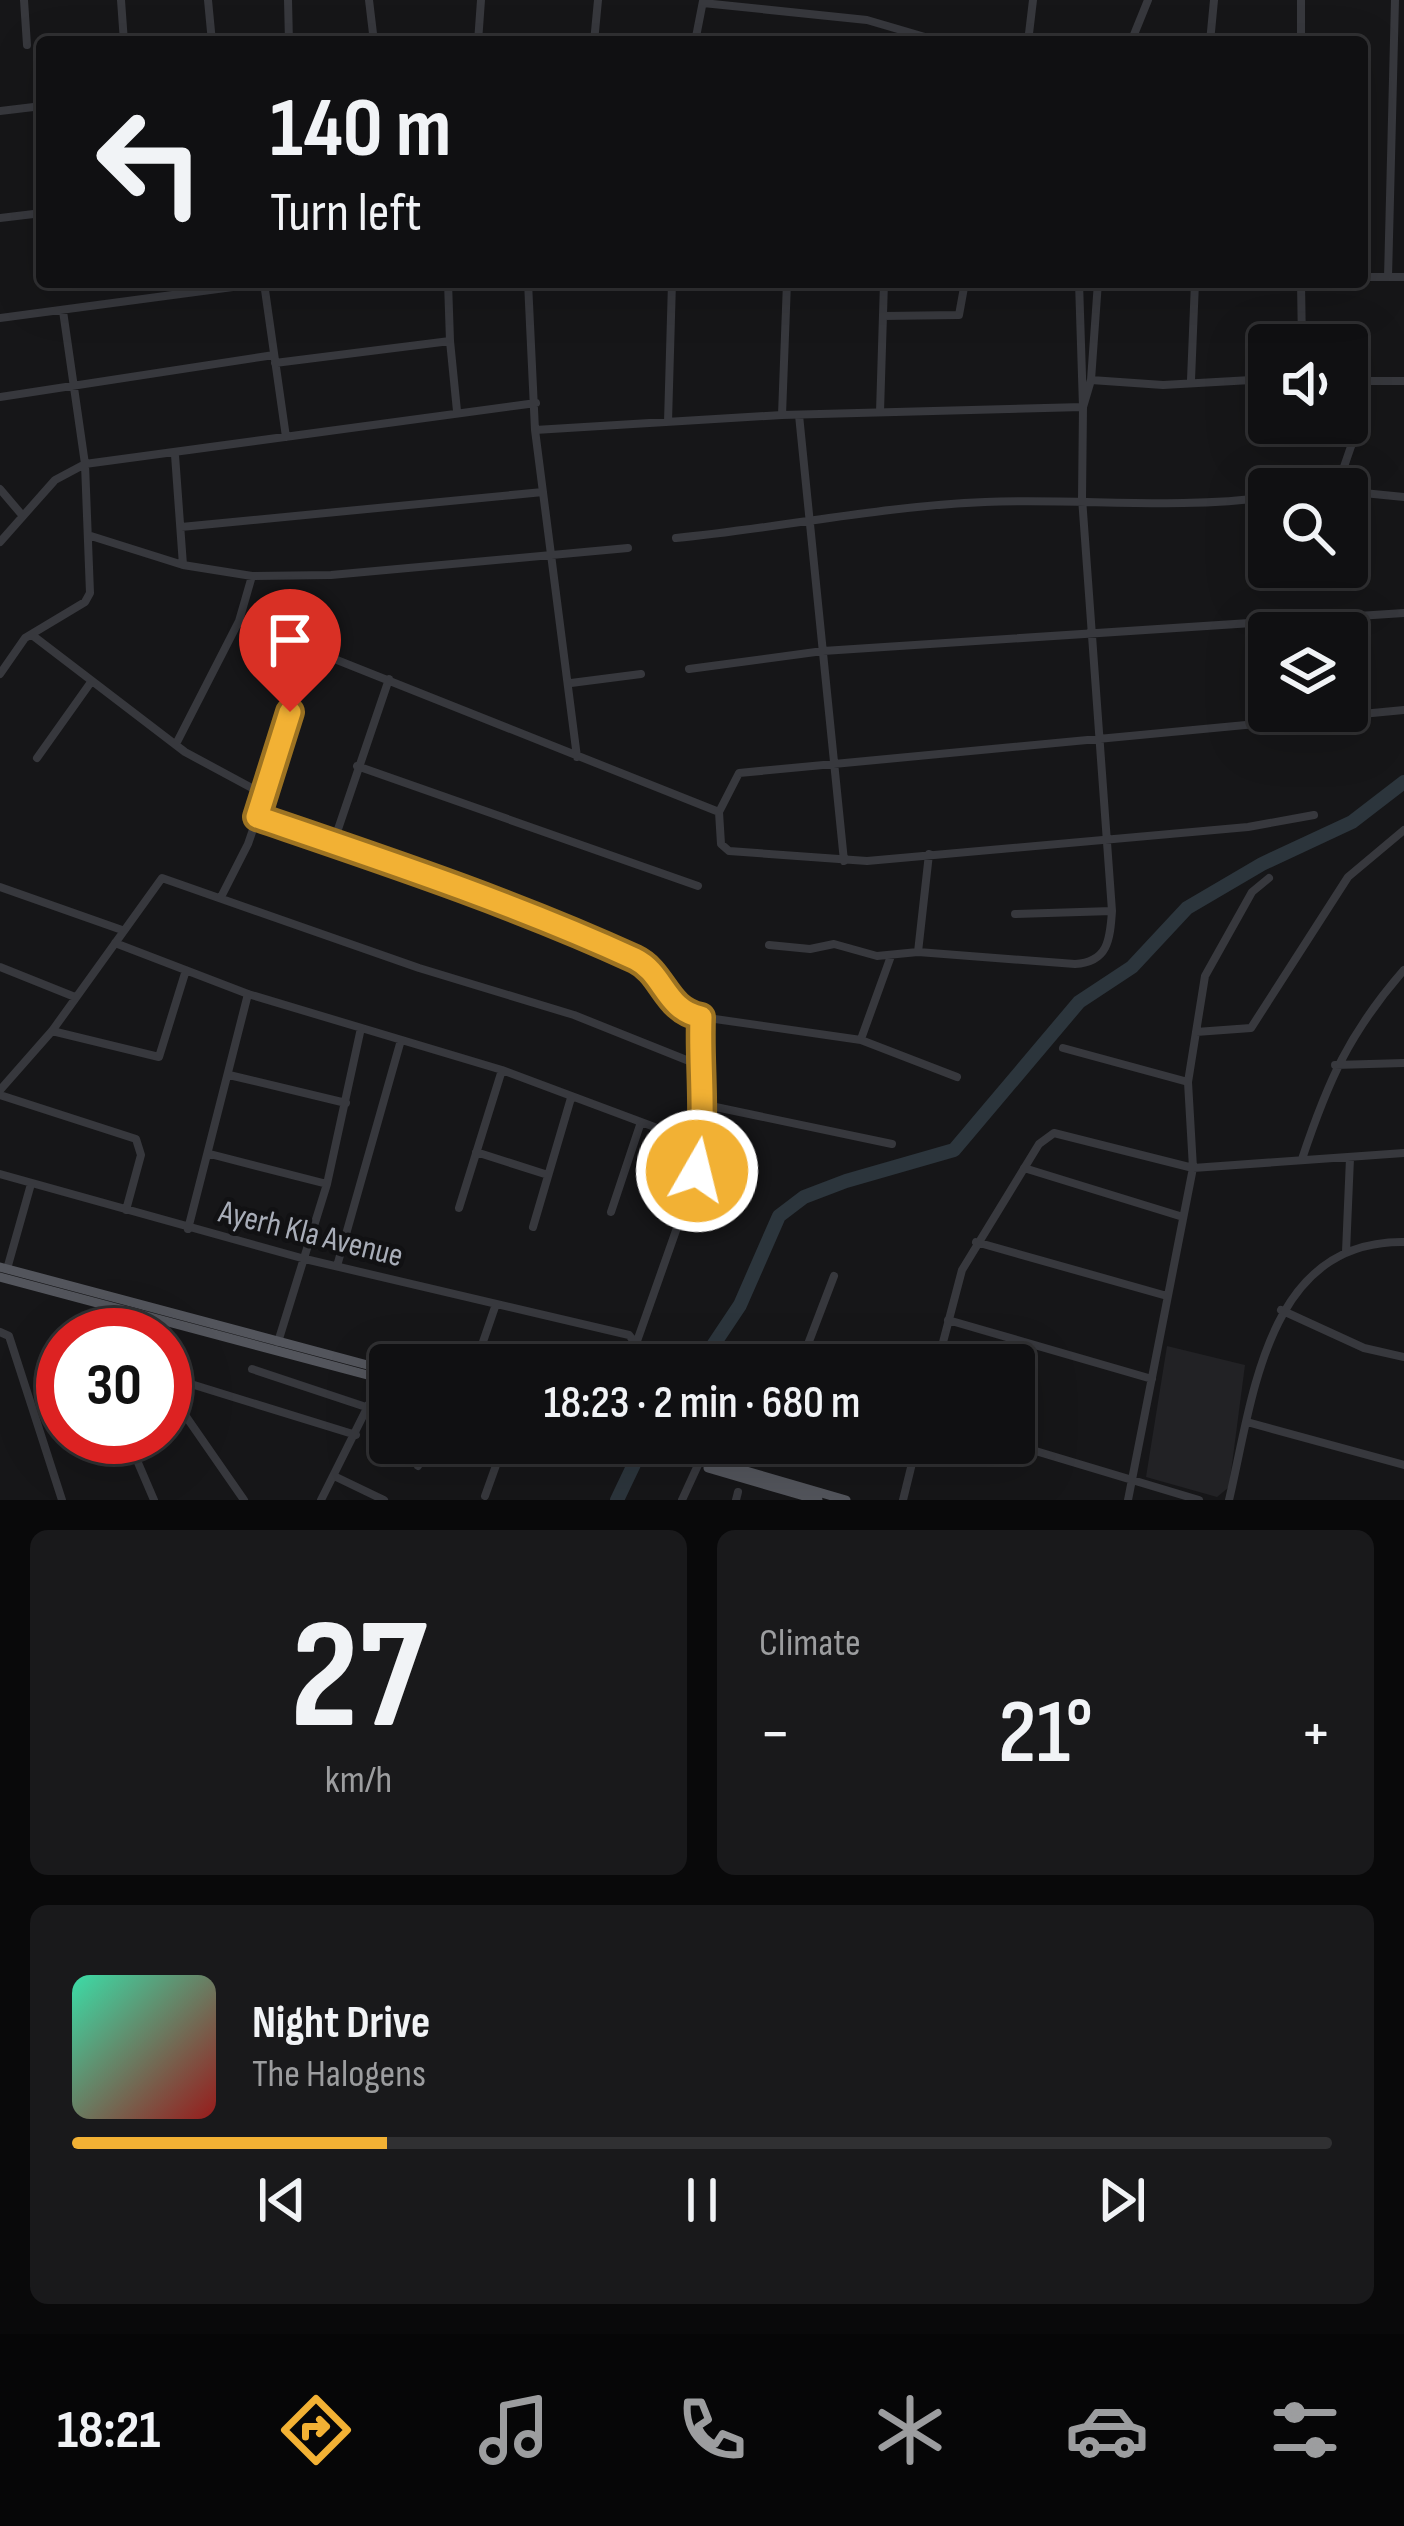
<!DOCTYPE html>
<html lang="en">
<head>
<meta charset="utf-8">
<style>
  body { margin:0; font-family:"Sofia Sans Condensed",sans-serif; background:#19191b; color:#f1f3f6; height:100vh; display:flex; flex-direction:column; font-size:45px; white-space:nowrap }
  * { box-sizing:border-box; margin:0 }
  p { font-size:39px; color:#9c9d9f }
  .icon { flex:none; width:66px; height:66px; fill:none; stroke:currentColor; stroke-width:2; stroke-linecap:round; stroke-linejoin:round }
  .map { position:relative; height:1500px; overflow:hidden }
  .panel { display:flex; flex-direction:column; gap:30px; padding:30px; background:#09090a; flex:1 }
  .panel>* { flex:none }
  .banner { position:absolute; left:36px; top:36px; width:1332px; height:252px; border-radius:12px; box-shadow:0 12px 48px #0002,0 0 0 3px #303032; background:#101012; color:#f1f3f6; overflow:hidden }
  .controls { position:absolute; left:1248px; top:324px; display:grid; gap:24px }
  .controls a { display:grid; place-items:center; width:120px; height:120px; border-radius:12px; background:#101012; box-shadow:0 12px 48px #0002,0 0 0 3px #303032; font-size:60px }
  .speed { position:absolute; left:36px; top:1308px; display:flex; gap:24px; font-size:60px; font-weight:700; text-align:center }
  .speed>* { display:grid; place-content:center; width:156px; height:156px; border-radius:50%; background:#101012; box-shadow:0 12px 48px #0002,0 0 0 3px #303032; line-height:1 }
  .speed .limit { border:18px solid #d22; background:#fff; color:#111 }
  .pin { position:absolute; display:grid; place-items:center; width:102px; height:102px; color:#fff; margin:-123px -51px; border-radius:50% 50% 50% 0; rotate:-45deg; box-shadow:0 0 12px #0007 }
  .pin .icon { rotate:45deg }
  .me { position:absolute; width:132px; margin:-66px; rotate:8deg; stroke-linejoin:round; filter:drop-shadow(0 0 9px #0008) }
  .turn { display:flex; align-items:center; gap:42px; height:252px; padding:0 36px; font-size:54px }
  .turn .icon { width:156px; height:156px; stroke-width:2.5 }
  .turn b { display:block; font-size:84px; line-height:102px }
  .big { font-size:90px; font-weight:600; line-height:1.1 }
  .panel .tile { flex:1; display:flex; flex-direction:column; justify-content:center; gap:18px; min-width:0; padding:0 42px; border-radius:18px; background:#19191b }
  .panel .dial { align-items:center; gap:0 }
  .dial b { font-size:156px; line-height:1 }
  .song { display:flex; align-items:center; gap:36px }
  .cover { width:144px; height:144px; border-radius:18px; background:linear-gradient(135deg,hsl(160 70% 55%),hsl(0 70% 35%)) }
  .played { height:12px; border-radius:6px; background:linear-gradient(90deg,#f2b134 25%,#303032 25%) }
  .keys { display:flex; justify-content:space-around; direction:ltr }
  .heat { display:flex; justify-content:space-between; align-items:center; font-size:66px; direction:ltr }
  .panel .tiles { flex:1; display:grid; gap:30px; grid-template-columns:1fr 1fr }
  .tile:last-child { grid-column:span 2 }
  .trip { position:absolute; left:369px; top:1344px; width:666px; height:120px; border-radius:12px; background:#101012; box-shadow:0 12px 48px #0002,0 0 0 3px #303032; font-weight:600; line-height:120px; text-align:center }
  .tabs { display:flex; height:192px; justify-content:space-around; align-items:center; background:#060607; color:#9c9d9f }
  .tabs .icon { width:84px; height:84px }
  .tabs .on { color:#f2b134 }
  .tabs b { font-size:54px; color:#f1f3f6 }
  .map>svg:first-child { display:block }
  .built { fill:#222225 }
  .lines { fill:none; stroke-linecap:round; stroke-linejoin:round }
  .river { stroke:#2c353c; stroke-width:14 }
  .minor { stroke:#37383d; stroke-width:8 }
  .major { stroke:#53555c; stroke-width:9 }
  .route-casing { stroke:#9d7322; stroke-width:30 }
  .route { stroke:#f2b134; stroke-width:21 }
  .labels { text-anchor:middle; dominant-baseline:central; stroke-width:9; stroke-linejoin:round; paint-order:stroke }
  .street-label { font-size:33px; fill:#a8adb8; stroke:#111113 }
</style>
</head>
<body>
<div class="map">
<svg width="1404" height="1500" viewBox="0 0 1404 1500">
  <rect width="100%" height="100%" fill="#161618"/>
  <path class="built" d="M1167,1346L1245,1365L1229,1487L1217,1497L1146,1477Z"/>
  <g class="lines">
    <path class="river" d="M700,1365L740,1305L779,1216L804,1197L846,1181L954,1150L1079,1002L1132,967L1187,908L1262,864L1352,822L1404,782
      M617,1500L637,1458"/>
    <path class="minor" d="M24,0L27,45
      M121,0L124,42
      M208,0L212,42
      M288,0L289,42
      M369,0L374,42
      M1301,0V42
      M703,3L867,20L942,42
      M478,42L481,0
      M594,42L598,0
      M695,42L703,1
      M1028,42L1033,0
      M1131,42L1148,0
      M1210,42L1214,0
      M0,111L42,106
      M0,218L42,213
      M1362,277H1404
      M1388,277L1395,0
      M448,282L450,341
      M528,282L535,430L577,757
      M1301,282L1302,345
      M264,283L286,437
      M883,316L959,315L965,282
      M0,318L270,282
      M275,363L450,341L457,411
      M1091,380L1163,385L1269,379
      M1191,380L1195,282
      M1347,381H1404
      M0,397L274,355
      M880,412L884,282
      M782,415L787,282
      M799,415L844,861
      M668,422L672,282
      M535,430L782,415L1083,407L1079,282
      M175,455L183,565
      M1337,487L1357,429L1360,381
      M0,489L22,515
      M1323,489L1404,497
      M181,527L543,492
      M91,536L183,565L252,576L331,575L628,548
      M676,538C778,528 883,506 985,502C1079,498 1176,510 1269,497
      M0,542L55,480L85,464L536,403
      M252,576L239,621L719,812
      M32,635L185,752L261,793
      M689,669L823,651L1404,613
      M0,674L25,638L85,602L90,593L85,464L63,311
      M571,683L641,674
      M176,744L239,621
      M37,758L91,682
      M357,766L698,886
      M1314,815L1248,827L867,861L729,851L721,844L719,812L739,773L1404,710
      M257,817L334,841L389,679
      M334,841L641,962L679,1009L701,1017L699,1065L706,1105L697,1171L636,1344
      M0,887L122,930
      M221,897L248,844L314,652
      M1015,914L1112,911
      M115,943L248,994L502,1070L700,1144
      M769,945L810,949L834,944L877,956L918,952L1075,964C1108,962 1110,940 1112,911L1082,498L1083,407L1091,380L1098,282
      M918,952L929,854
      M0,967L75,997
      M701,1017L861,1040L957,1077
      M52,1031L159,1057L186,970
      M1196,1032L1251,1028L1348,877L1404,830
      M861,1039L891,956
      M1063,1048L1188,1082
      M1335,1065L1404,1063
      M229,1075L346,1103
      M0,1090L52,1031L162,878L419,968L574,1015L699,1065
      M0,1095L136,1139L141,1155L126,1210
      M706,1105L892,1144
      M476,1152L548,1175
      M210,1154L327,1184
      M1302,1159C1328,1081 1349,1033 1404,970
      M1024,1168L1183,1217
      M0,1174L305,1259L629,1335L636,1344L630,1365
      M459,1208L502,1070
      M611,1212L640,1125
      M533,1227L571,1098
      M188,1229L248,994
      M976,1242L1167,1296
      M1346,1252L1350,1158
      M337,1266L401,1040
      M7,1269L31,1184
      M1281,1310L1364,1348L1404,1357
      M948,1320L1152,1379
      M0,1332L9,1336L62,1500
      M278,1342L327,1184L361,1028
      M475,1365L496,1304
      M800,1365L834,1276
      M937,1365L962,1270L1039,1144L1054,1133L1193,1168L1404,1153
      M252,1369L369,1408
      M165,1376L356,1435
      M172,1378L185,1415L244,1500
      M1247,1422L1404,1465
      M127,1437L154,1500
      M1009,1443L1199,1500
      M418,1466L429,1443
      M334,1476L384,1500
      M485,1496L504,1443
      M321,1500L382,1378
      M682,1500L698,1465
      M736,1500L738,1492
      M903,1500L917,1443
      M1128,1500L1193,1168L1188,1082L1205,976L1252,892L1269,878
      M1229,1500C1253,1399 1266,1240 1404,1242"/>
    <path class="major" d="M0,1267L390,1371
      M0,1277L390,1381
      M622,1443L675,1458
      M649,1443L846,1500
      M708,1468L818,1500"/>
  </g>
  <g class="lines">
    <defs>
      <path id="route" d="M290,712L257,817C383,860 513,903 635,959C664,973 665,1010 701,1017C699,1070 707,1118 697,1171"/>
    </defs>
    <use href="#route" class="route-casing"/>
    <use href="#route" class="route"/>
  </g>
  <g class="labels">
    <g class="street-label">
      <text transform="translate(311 1234) rotate(14)">Ayerh Kla Avenue</text>
    </g>
  </g>
</svg>
<div class="controls">
<a><svg class="icon" aria-label="sound" viewBox="0 0 24 24"><path d="M4 9h4l5-4v14l-5-4H4zM17 9q2 3 0 6"/></svg></a>
<a><svg class="icon" aria-label="search" viewBox="0 0 24 24"><circle cx="10" cy="10" r="6"/><path d="M15 15l6 6"/></svg></a>
<a><svg class="icon" aria-label="layers" viewBox="0 0 24 24"><path d="M12 4l9 5-9 5-9-5zM3 14l9 5 9-5"/></svg></a>
</div>
<div class="speed"><div class="limit">30</div></div>
<div class="pin" style="left:290px;top:712px;background:#d93025"><svg class="icon" aria-label="arrive" viewBox="0 0 24 24"><path d="M6 21V4h12l-3 4 3 4H6"/></svg></div>
<svg class="me" style="left:697px;top:1171px" viewBox="-20 -20 40 40"><circle r="17" fill="#f2b134" stroke="#fff" stroke-width="3"/><path d="M0-11L8 9 0 5-8 9z" fill="#fff"/></svg>
<div class="trip">18:23 · 2 min · 680 m</div>
<div class="banner">
<div class="turn"><svg class="icon" aria-label="left" viewBox="0 0 24 24"><path d="M17 20v-9H6M10 6l-5 5 5 5"/></svg><div><b>140 m</b>Turn left</div></div>
</div>
</div>
<section class="panel">
<div class="tiles">
<div class="tile dial"><b>27</b><p>km/h</p></div>
<div class="tile"><p>Climate</p>
<div class="heat"><a>−</a><b class="big">21°</b><a>+</a></div>
</div>
<div class="tile">
<div class="song"><i class="cover"></i><div><b>Night Drive</b><p>The Halogens</p></div></div>
<div class="played"></div>
<div class="keys"><svg class="icon" aria-label="previous" viewBox="0 0 24 24"><path d="M18 5L8 12l10 7zM5 5v14"/></svg><svg class="icon" aria-label="pause" viewBox="0 0 24 24"><path d="M8 5v14M16 5v14"/></svg><svg class="icon" aria-label="next" viewBox="0 0 24 24"><path d="M6 5l10 7-10 7zM19 5v14"/></svg></div>
</div>
</div>
</section>
<nav class="tabs">
<b>18:21</b>
<svg class="icon on" aria-label="directions" viewBox="0 0 24 24"><path d="M12 3l9 9-9 9-9-9zM9 14v-3h6M13 9l2 2-2 2"/></svg>
<svg class="icon" aria-label="music" viewBox="0 0 24 24"><path d="M9 18V5l10-2v13"/><circle cx="6" cy="18" r="3"/><circle cx="16" cy="16" r="3"/></svg>
<svg class="icon" aria-label="phone" viewBox="0 0 24 24"><path d="M5 4h4l2 5-3 2q2 4 5 5l2-3 5 2v4C11 20 4 13 5 4z"/></svg>
<svg class="icon" aria-label="climate" viewBox="0 0 24 24"><path d="M12 3v18M4 7l16 10M4 17L20 7"/></svg>
<svg class="icon" aria-label="car" viewBox="0 0 24 24"><path d="M5 17H2v-5l4-1 3-4h7l3 4 3 1v5h-3M9 17h6M6 11h13"/><circle cx="7" cy="17" r="2"/><circle cx="17" cy="17" r="2"/></svg>
<svg class="icon" aria-label="filters" viewBox="0 0 24 24"><path d="M4 7h16M4 17h16"/><circle cx="9" cy="7" r="2"/><circle cx="15" cy="17" r="2"/></svg>
</nav>
</body>
</html>
